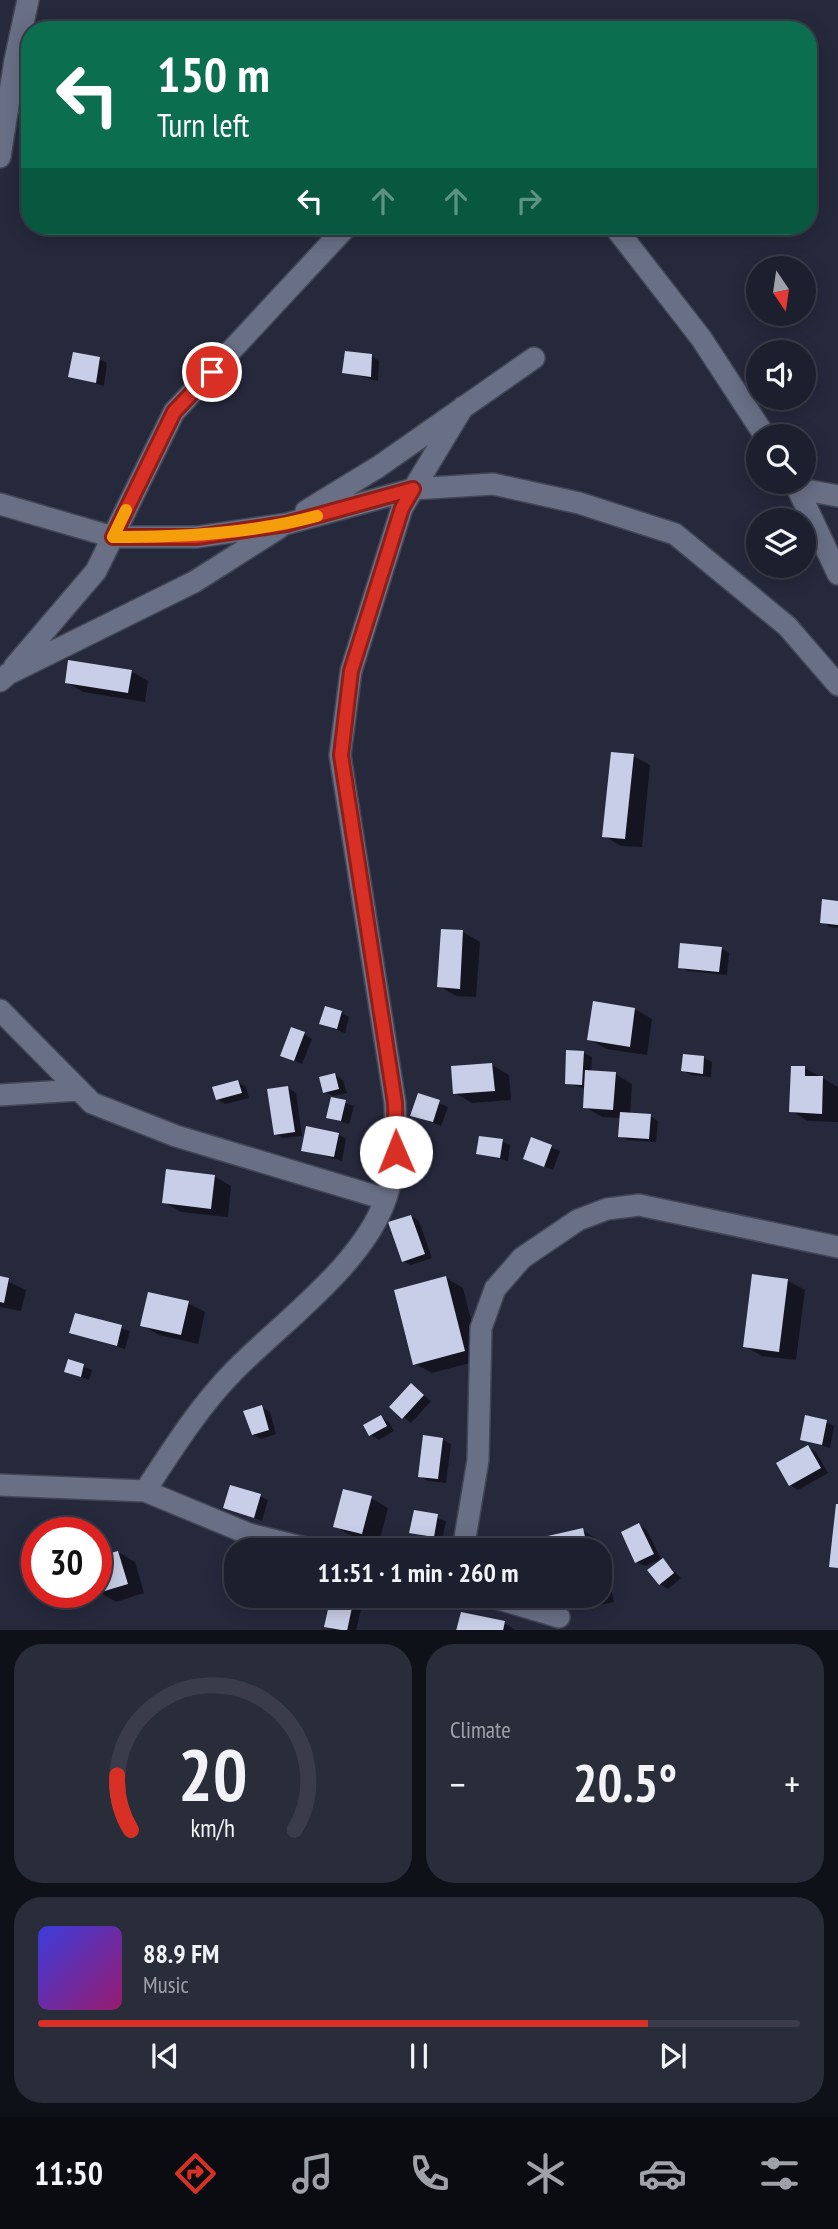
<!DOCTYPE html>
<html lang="en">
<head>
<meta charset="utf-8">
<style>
  body { margin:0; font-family:"PT Sans Narrow",sans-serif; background:#292c39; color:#f1f3f6; height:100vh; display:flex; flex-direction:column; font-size:26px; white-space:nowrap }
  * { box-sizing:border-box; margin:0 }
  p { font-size:23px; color:#a0a2aa }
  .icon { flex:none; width:38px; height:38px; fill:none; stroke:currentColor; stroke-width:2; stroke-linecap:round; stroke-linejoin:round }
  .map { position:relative; height:1630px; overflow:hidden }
  .panel { display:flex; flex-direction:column; gap:14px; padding:14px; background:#0f1119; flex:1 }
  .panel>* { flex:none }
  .guide { position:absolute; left:21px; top:21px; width:796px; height:214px; border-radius:28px; box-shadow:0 4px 18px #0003,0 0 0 2px #3a3d49; background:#0b6e4f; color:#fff; overflow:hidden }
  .needle { width:46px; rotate:167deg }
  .controls { position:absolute; left:746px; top:256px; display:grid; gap:14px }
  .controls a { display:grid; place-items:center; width:70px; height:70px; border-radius:50%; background:#1c1f2d; box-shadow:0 4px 18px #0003,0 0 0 2px #3a3d49; font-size:35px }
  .speed { position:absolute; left:21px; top:1517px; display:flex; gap:14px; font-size:35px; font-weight:700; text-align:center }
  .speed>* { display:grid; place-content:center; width:91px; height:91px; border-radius:50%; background:#1c1f2d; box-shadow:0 4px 18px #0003,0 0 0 2px #3a3d49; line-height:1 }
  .speed .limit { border:10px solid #d22; background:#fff; color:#111 }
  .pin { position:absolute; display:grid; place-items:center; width:60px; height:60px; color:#fff; margin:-30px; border:4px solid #fff; border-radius:50%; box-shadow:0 2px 7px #0007 }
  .me { position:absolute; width:77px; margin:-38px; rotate:359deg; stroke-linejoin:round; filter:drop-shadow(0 0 5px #0008) }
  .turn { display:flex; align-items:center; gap:24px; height:147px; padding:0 21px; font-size:32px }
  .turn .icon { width:91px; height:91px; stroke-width:2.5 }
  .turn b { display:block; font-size:49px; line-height:60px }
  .lanes { display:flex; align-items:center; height:66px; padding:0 21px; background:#0003; justify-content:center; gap:35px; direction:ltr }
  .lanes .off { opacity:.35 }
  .big { font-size:52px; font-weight:700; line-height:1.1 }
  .panel .card { flex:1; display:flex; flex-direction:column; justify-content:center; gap:10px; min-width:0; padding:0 24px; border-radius:28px; background:#292c39 }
  .panel .dial { align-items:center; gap:0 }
  .dial svg { height:182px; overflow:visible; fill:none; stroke:#3a3d49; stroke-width:7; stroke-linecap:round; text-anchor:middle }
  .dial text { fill:#f1f3f6; stroke:none }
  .song { display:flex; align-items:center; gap:21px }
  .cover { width:84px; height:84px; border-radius:10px; background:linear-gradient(135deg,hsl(240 70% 55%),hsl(320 70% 35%)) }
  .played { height:7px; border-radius:4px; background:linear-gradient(90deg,#d93025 80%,#3a3d49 80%) }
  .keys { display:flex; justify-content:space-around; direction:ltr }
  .heat { display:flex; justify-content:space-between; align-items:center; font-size:38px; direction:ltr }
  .panel .tiles { flex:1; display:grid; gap:14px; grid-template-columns:1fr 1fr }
  .card:last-child { grid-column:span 2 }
  .trip { position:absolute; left:224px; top:1538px; width:388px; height:70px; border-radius:28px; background:#1c1f2d; box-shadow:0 4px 18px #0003,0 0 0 2px #3a3d49; font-weight:700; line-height:70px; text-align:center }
  .dock { display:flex; height:112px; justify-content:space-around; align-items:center; background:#0b0c12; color:#a0a2aa }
  .dock .icon { width:49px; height:49px }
  .dock .current { color:#d93025 }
  .dock b { font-size:32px; color:#f1f3f6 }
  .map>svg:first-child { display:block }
  .shadow { fill:#0007 }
  .building { fill:#c8cee7 }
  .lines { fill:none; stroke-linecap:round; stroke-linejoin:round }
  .minor-casing { stroke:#434656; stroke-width:24 }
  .minor { stroke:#696f85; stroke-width:21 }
  .route-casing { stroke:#8d1f18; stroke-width:18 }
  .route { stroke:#d93025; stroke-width:12 }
  .slow { stroke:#f59e0b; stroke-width:12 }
</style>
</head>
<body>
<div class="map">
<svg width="838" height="1631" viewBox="0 0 838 1631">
  <rect width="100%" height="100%" fill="#26293c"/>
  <path class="shadow" d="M371,356L379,361L378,381L344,372Z
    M99,359L107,363L104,386L70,376Z
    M131,671L148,681L145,702L83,692L66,682Z
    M633,756L650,765L642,847L621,846L604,836Z
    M838,902V928L830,927L822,922Z
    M463,932L480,942L476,997L456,996L439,986Z
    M721,948L729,953L727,975L688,971L680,967Z
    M635,1009L652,1019L647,1055L606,1049L589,1039Z
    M341,1012L349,1017L345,1033L321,1024Z
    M304,1034L312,1039L302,1064L282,1055Z
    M584,1053L592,1057L591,1073L615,1074L632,1084L630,1115L650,1116L658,1121L656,1142L628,1140L620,1136L621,1118L602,1117L585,1107L586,1089L566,1083Z
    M704,1058L712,1062L711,1077L691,1075L683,1070Z
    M492,1065L509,1075L511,1100L472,1103L455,1093Z
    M805,1068L838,1087V1122L808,1121L791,1111Z
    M335,1075L343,1080L347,1093L333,1096L325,1092Z
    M238,1082L246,1087L249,1098L225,1104L217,1099Z
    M288,1088L296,1093L302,1136L283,1138L275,1134Z
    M419,1095L448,1107L441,1126L413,1115Z
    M332,1099L354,1106L349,1124L328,1117Z
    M338,1134L346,1139L342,1161L303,1150Z
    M532,1140L560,1151L553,1170L525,1158Z
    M502,1141L510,1145L508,1161L478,1153Z
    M214,1176L231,1186L228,1217L181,1212L164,1202Z
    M411,1216L419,1221L432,1258L411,1265L403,1261Z
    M0,1278L26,1290L21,1311L0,1307Z
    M446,1278L463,1288L481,1360L432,1373L414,1363Z
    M788,1281L805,1290L796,1360L762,1356L745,1346Z
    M188,1303L205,1312L198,1344L159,1335L142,1325Z
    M76,1315L130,1331L125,1349L71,1332Z
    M70,1361L92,1370L89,1380L66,1371Z
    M411,1385L431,1401L411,1423L391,1407Z
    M261,1407L270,1412L276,1434L261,1439L253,1434Z
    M381,1417L389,1422L394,1431L379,1440L371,1435Z
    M826,1422L834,1426L830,1448L802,1439Z
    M443,1440L451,1444L446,1483L428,1481L420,1476Z
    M808,1447L816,1452L828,1473L798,1490L790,1485Z
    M260,1496L268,1500L262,1521L225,1507Z
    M371,1498L388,1508L379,1543L352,1536L335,1526Z
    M415,1512L446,1521L442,1541L411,1532Z
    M639,1525L647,1530L661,1559L645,1566L637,1562Z
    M582,1530L599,1540L614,1602L596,1606L579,1596H600V1550H534L532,1541Z
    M118,1552L135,1562L144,1593L116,1602L99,1592L96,1559Z
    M663,1560L681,1578L668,1589L660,1584Z
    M333,1596L362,1605L356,1631H334L326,1626Z
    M504,1623L517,1631H458Z"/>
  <path class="building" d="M345,351L372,354L371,377L342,373Z
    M73,352L100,357L96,383L68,377Z
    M68,660L132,670L128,693L65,683Z
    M611,752L634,754L625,839L602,837Z
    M822,899L838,901V925L820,923Z
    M441,929L463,930L460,989L437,987Z
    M680,943L722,947L719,972L678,968Z
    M593,1001L635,1008L630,1047L587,1040Z
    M325,1006L342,1011L337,1029L319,1024Z
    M291,1027L305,1032L294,1061L280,1056Z
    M566,1050L584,1051L582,1085L565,1084Z
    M683,1054L704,1056L703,1074L681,1071Z
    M492,1063L495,1091L453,1094L451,1066Z
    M791,1066H805V1076H823L822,1114L789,1112Z
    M585,1070L616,1072L613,1110L583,1108Z
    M335,1073L339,1089L323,1093L319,1077Z
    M238,1080L242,1093L216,1100L212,1087Z
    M288,1086L295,1132L274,1135L267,1089Z
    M418,1093L440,1100L433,1122L410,1116Z
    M331,1097L346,1100L341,1121L326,1118Z
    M620,1112L651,1114L649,1139L618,1137Z
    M306,1126L339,1133L334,1157L301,1151Z
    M479,1136L503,1139L500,1158L476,1154Z
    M531,1137L552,1145L544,1167L523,1159Z
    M166,1169L215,1175L211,1209L162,1203Z
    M411,1215L425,1254L402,1262L388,1222Z
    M752,1274L788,1279L779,1352L743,1347Z
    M0,1276L9,1278L4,1303L0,1302Z
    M446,1276L465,1351L413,1365L394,1290Z
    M148,1292L189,1301L181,1335L140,1326Z
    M75,1313L122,1325L117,1346L69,1333Z
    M68,1359L84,1364L81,1377L64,1372Z
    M411,1383L424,1395L402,1419L389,1407Z
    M262,1405L269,1430L252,1435L243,1411Z
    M381,1415L387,1426L369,1436L363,1425Z
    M805,1415L827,1420L822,1445L800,1440Z
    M423,1435L443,1438L438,1479L418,1477Z
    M808,1445L821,1468L789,1486L776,1463Z
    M230,1485L261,1494L254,1518L223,1508Z
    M343,1489L372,1496L362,1534L333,1527Z
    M836,1504H838V1568L829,1567Z
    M414,1510L438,1514L434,1537L409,1533Z
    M639,1523L654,1554L635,1563L621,1532Z
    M583,1528L588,1550H532L530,1540Z
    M118,1551L128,1584L98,1593L96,1557Z
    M663,1558L674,1573L659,1585L647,1570Z
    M331,1596L354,1598L347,1631L324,1627Z
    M461,1612L505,1621L503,1631H456Z"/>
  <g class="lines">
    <defs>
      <path id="minor" d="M0,157L15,60L28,0
        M614,226L701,338L765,436
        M794,481L838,574
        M800,489L838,496
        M0,504L113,537H197L286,524L413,489L493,484L579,503L675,534L787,626L838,685
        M306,511L378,467L534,358
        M14,667L96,571L174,412L347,226
        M0,681L8,674L194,582L279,528
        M0,1010L92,1103L176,1136L385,1199
        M0,1095L79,1090
        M0,1485L145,1491L249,1534L313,1550
        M145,1491C172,1450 198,1408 233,1372C282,1322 363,1265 386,1198C396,1167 396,1136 395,1103L340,755L351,671L402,508L463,407
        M463,1550L478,1460L481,1328L495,1289L522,1258L578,1220L607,1209L639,1205L838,1247
        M489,1596L559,1617"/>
    </defs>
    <use href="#minor" class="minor-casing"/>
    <use href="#minor" class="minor"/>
  </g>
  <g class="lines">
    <defs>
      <path id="route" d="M212,372L174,412L113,537H197L286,524L413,489L402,508L351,671L341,755L395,1103L396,1152"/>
    </defs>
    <use href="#route" class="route-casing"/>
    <use href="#route" class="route"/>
    <path class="slow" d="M126,510L113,537C182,537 249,534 317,516"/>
  </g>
</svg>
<div class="controls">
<a><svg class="needle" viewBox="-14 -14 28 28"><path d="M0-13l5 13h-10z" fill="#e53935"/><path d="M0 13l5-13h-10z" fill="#a0a2aa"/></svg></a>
<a><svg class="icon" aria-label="sound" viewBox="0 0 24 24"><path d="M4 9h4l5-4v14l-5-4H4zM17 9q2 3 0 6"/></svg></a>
<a><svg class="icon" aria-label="search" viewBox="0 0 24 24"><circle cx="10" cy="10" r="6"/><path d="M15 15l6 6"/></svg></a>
<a><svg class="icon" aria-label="layers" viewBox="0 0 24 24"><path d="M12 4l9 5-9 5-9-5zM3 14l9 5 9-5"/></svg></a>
</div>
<div class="speed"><div class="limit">30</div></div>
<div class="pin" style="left:212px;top:372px;background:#d93025"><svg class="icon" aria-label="arrive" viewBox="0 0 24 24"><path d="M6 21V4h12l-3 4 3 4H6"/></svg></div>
<svg class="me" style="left:396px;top:1152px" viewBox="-20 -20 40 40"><circle r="19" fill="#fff"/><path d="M0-13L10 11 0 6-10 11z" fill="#d93025"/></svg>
<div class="trip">11:51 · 1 min · 260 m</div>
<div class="guide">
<div class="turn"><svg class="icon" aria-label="left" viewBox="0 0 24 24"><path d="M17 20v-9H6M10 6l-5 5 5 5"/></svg><div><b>150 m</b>Turn left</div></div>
<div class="lanes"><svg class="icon" aria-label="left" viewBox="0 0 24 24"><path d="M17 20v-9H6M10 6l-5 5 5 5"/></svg><svg class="icon off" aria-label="ahead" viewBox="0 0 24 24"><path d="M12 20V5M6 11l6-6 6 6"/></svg><svg class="icon off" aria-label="ahead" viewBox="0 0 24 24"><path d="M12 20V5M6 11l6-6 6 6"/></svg><svg class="icon off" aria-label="right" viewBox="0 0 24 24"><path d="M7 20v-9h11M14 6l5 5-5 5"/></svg></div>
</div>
</div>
<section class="panel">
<div class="tiles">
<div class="card dial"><svg viewBox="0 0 100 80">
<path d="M14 69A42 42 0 1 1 86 69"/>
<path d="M14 69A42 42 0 0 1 8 45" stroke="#d93025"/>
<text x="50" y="56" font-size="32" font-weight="700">20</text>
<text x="50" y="72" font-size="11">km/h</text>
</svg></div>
<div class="card"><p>Climate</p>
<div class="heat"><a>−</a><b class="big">20.5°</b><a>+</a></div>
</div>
<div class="card">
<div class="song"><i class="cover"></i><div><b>88.9 FM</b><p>Music</p></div></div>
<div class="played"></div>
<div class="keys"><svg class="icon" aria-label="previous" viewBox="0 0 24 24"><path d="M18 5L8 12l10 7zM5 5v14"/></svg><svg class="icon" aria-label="pause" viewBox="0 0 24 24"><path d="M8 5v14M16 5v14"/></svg><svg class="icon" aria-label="next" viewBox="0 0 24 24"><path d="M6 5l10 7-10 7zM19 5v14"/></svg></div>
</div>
</div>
</section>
<nav class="dock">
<b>11:50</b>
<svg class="icon current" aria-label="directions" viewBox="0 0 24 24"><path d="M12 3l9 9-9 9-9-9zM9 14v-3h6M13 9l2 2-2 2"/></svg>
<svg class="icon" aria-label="music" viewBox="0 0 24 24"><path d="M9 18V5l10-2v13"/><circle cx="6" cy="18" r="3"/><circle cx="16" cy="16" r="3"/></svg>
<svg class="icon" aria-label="phone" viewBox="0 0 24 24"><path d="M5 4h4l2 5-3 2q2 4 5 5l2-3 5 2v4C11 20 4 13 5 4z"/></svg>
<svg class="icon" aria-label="climate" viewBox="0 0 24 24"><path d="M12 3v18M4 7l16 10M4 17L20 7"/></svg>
<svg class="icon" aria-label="car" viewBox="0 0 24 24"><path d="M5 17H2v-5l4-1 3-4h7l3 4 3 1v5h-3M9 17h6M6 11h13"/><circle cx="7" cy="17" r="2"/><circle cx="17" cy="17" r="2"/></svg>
<svg class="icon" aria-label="filters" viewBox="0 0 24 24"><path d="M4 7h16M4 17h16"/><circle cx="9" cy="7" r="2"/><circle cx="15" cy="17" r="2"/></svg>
</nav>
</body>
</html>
